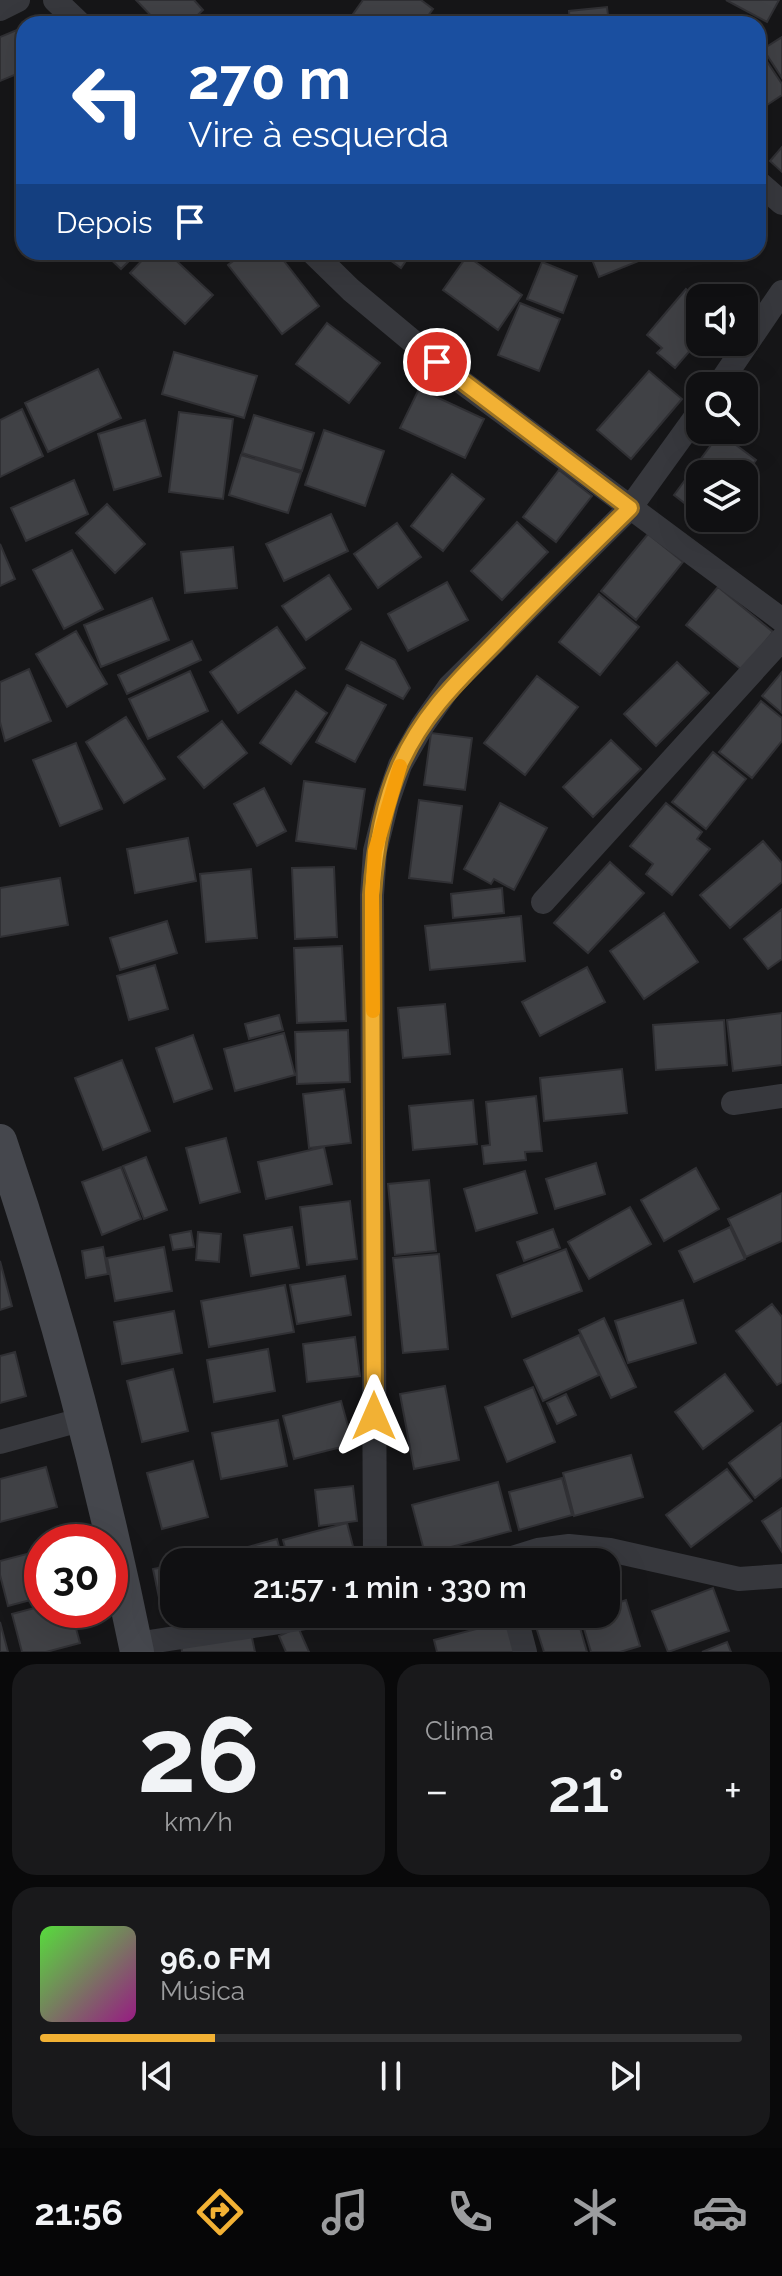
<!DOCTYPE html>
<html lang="pt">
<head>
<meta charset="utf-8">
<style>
  body { margin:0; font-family:Raleway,sans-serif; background:#19191b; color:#f1f3f6; height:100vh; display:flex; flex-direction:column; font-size:30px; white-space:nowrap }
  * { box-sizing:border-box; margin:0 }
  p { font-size:26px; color:#9c9d9f }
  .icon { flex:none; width:44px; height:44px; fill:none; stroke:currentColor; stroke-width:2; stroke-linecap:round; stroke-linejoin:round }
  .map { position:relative; height:1652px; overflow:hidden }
  .side { display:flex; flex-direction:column; gap:12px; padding:12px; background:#09090a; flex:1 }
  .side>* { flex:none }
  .hud { position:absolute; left:16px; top:16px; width:750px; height:244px; border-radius:24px; box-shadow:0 8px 32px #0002,0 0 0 2px #303032; background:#1a4fa0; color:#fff; overflow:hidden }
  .controls { position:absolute; left:686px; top:284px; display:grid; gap:16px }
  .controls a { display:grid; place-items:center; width:72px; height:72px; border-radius:16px; background:#101012; box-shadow:0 8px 32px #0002,0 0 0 2px #303032; font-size:40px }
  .speed { position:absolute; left:24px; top:1524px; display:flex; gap:16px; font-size:40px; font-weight:700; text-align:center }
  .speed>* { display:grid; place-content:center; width:104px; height:104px; border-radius:50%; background:#101012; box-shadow:0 8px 32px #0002,0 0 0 2px #303032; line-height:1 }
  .speed .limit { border:12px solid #d22; background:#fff; color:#111 }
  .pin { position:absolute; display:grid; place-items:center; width:68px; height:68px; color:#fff; margin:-34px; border:4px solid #fff; border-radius:50%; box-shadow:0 2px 8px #0007 }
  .me { position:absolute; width:88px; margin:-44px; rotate:0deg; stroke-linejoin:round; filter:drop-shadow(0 0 6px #0008) }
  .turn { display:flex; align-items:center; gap:28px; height:168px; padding:0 40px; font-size:36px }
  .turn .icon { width:104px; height:104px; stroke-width:2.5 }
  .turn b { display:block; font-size:56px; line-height:68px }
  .then { display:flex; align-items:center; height:76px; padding:0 40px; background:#0003; gap:16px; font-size:30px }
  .big { font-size:60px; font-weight:600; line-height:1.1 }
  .side .card { flex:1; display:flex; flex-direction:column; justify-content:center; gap:12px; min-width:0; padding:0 28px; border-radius:24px; background:#19191b }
  .side .dial { align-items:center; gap:0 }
  .dial b { font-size:104px; line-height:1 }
  .song { display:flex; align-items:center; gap:24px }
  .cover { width:96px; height:96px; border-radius:12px; background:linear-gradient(135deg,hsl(110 70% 55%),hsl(310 70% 35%)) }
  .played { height:8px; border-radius:4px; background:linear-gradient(90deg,#f2b134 25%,#303032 25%) }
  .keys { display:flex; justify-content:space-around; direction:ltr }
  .heat { display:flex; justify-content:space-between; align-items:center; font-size:44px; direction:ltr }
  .side .tiles { flex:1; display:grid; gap:12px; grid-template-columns:1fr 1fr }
  .card:last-child { grid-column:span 2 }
  .trip { position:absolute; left:160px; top:1548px; width:460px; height:80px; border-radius:24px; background:#101012; box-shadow:0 8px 32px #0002,0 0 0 2px #303032; font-weight:600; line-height:80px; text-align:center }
  .dock { display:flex; height:128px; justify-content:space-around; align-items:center; background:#060607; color:#9c9d9f }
  .dock .icon { width:56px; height:56px }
  .dock .on { color:#f2b134 }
  .dock b { font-size:36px; color:#f1f3f6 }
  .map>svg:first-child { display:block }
  .building { fill:#404145; stroke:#303034; stroke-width:2 }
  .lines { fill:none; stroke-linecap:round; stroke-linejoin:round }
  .street { stroke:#37383d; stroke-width:24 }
  .secondary { stroke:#45474d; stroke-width:34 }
  .route-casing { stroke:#9d7322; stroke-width:20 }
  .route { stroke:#f2b134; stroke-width:14 }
  .slow { stroke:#f59e0b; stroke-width:14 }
</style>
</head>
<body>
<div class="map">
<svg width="782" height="1652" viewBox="0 0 782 1652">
  <rect width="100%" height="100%" fill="#161618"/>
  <path class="building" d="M136,0H194L203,10L188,24H159Z
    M363,0H421L433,9L422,24H346Z
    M726,0H779L767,22Z
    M607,7L609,24H570L569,11Z
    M24,27V71L0,81V37Z
    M782,37V78L763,49Z
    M758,48L782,84V95L758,111Z
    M782,147V172L770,161Z
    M103,252H138L121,269Z
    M150,252H167L213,295L185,324L130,273Z
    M245,252H277L319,306L282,334L228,265Z
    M379,252H412L401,268Z
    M589,252H655L656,254L599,277Z
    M467,256L522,295L498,330L443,290Z
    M542,262L577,276L563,313L527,299Z
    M686,289L700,300V339L675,368L657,353L662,348L647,335Z
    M520,303L560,319L539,371L498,355Z
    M327,323L380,363L349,403L296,364Z
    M174,352L257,376L244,418L162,394Z
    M98,369L121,418L48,452L25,403Z
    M649,371L682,399L631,459L597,430Z
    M419,389L484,419L465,458L400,428Z
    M22,409L43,456L0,477V420Z
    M179,412L233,419L223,499L169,492Z
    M254,415L314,433L302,471L242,453Z
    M145,420L161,476L114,490L98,434Z
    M324,430L384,451L365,506L305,485Z
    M720,433L756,460L744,476V474H700V506L691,500L687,505L674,495Z
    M241,455L301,473L288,513L229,495Z
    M559,470L592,496L556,542L523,517Z
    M452,474L484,499L443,551L411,526Z
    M74,480L88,514L26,541L11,508Z
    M107,504L145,544L115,573L76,533Z
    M331,514L348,551L284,581L266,544Z
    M517,522L548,552L502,600L471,571Z
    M397,523L421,557L378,588L354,554Z
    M648,534L683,562L636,620L601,591Z
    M0,544L15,579L0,586Z
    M233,547L237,588L185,593L181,552Z
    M72,550L103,609L64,629L33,570Z
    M329,575L351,609L306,640L282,606Z
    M447,582L468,620L408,651L388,614Z
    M718,587L773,632L742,670L686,625Z
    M599,594L639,627L600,675L559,642Z
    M152,598L169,640L101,667L84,625Z
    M277,627L305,668L238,713L210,672Z
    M76,631L107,684L67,707L36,654Z
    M192,641L201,660L127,694L118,675Z
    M361,642L395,660L410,688L403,699L346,669Z
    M677,662L709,693L656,746L624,714Z
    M29,669L51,721L5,741L0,722V682Z
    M190,671L208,711L148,739L129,699Z
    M782,672V713L762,696Z
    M537,676L578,707L525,775L484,743Z
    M347,685L386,705L355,762L316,742Z
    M296,691L327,713L291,764L260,743Z
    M761,701L782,718V741L752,778L719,752Z
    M126,717L165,779L124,803L86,742Z
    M222,721L247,753L204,788L178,757Z
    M431,733L472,738L465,790L424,785Z
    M611,740L641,769L593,817L563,787Z
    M76,743L102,809L60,826L33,760Z
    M713,752L746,779L706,829L672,802Z
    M304,781L365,789L356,849L296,841Z
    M264,788L286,831L257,846L234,804Z
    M419,800L462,806L452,883L409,878Z
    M500,803L547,828L514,890L494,879L491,884L464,869Z
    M666,803L702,832L697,839L710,849L672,895L646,874L653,864L630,846Z
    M188,838L196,881L135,893L127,849Z
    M763,841L782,863V882L730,928L700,895Z
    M610,862L644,893L588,953L554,923Z
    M334,867L337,937L295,939L292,868Z
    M251,869L257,938L206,942L200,874Z
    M60,878L68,925L0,937V888Z
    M502,888L504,913L453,918L451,894Z
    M782,909V959L768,969L744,939Z
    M664,913L698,962L644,999L610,951Z
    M521,916L525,961L430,970L425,926Z
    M167,921L177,953L120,970L110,938Z
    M342,946L346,1021L297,1023L294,948Z
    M155,965L168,1009L129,1020L117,976Z
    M587,967L605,1002L540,1036L522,1002Z
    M445,1004L450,1054L403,1058L398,1008Z
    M782,1013V1065L733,1071L727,1020Z
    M279,1015L283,1030L249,1039L245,1024Z
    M724,1020L727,1065L656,1070L653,1025Z
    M348,1030L350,1082L297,1084L295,1032Z
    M284,1033L295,1075L235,1091L224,1049Z
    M193,1035L212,1089L174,1102L156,1048Z
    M122,1060L150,1131L103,1150L75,1078Z
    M622,1069L627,1113L544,1121L540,1078Z
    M344,1089L351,1143L309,1148L303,1094Z
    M536,1096L542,1151L525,1152L526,1160L484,1164L482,1146L490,1145L486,1102Z
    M473,1100L477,1144L413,1150L409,1106Z
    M226,1138L240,1192L200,1203L186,1148Z
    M324,1147L332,1184L266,1199L258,1162Z
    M146,1157L167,1210L144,1219L123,1166Z
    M596,1163L605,1194L555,1209L546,1179Z
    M121,1167L141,1219L102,1235L82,1182Z
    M696,1168L719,1209L664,1241L641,1200Z
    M525,1171L537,1213L476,1231L464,1189Z
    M429,1180L436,1251L395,1255L388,1184Z
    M782,1193V1241L746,1257L728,1219Z
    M350,1201L357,1259L307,1265L300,1207Z
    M630,1207L651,1244L589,1279L568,1242Z
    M292,1227L299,1268L251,1276L244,1235Z
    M730,1227L745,1259L694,1282L679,1251Z
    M553,1229L560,1248L524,1261L517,1242Z
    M191,1231L194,1247L173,1250L170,1235Z
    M198,1232L221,1234L219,1262L196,1260Z
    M103,1247L108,1274L86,1278L82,1251Z
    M164,1247L172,1291L115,1301L107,1258Z
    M566,1249L582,1291L512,1317L497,1275Z
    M439,1254L448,1349L403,1353L393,1258Z
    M0,1261L12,1306L0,1310Z
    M345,1276L351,1315L297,1324L290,1285Z
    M285,1285L294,1332L209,1347L201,1301Z
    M683,1300L696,1343L628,1363L615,1321Z
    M772,1304L782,1317V1382L777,1385L736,1331Z
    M174,1311L182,1353L122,1364L114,1322Z
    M604,1318L636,1387L611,1398L579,1330Z
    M579,1335L599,1375L543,1401L524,1360Z
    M355,1337L360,1376L307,1382L303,1344Z
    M268,1349L275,1391L214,1402L207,1360Z
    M15,1352L26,1396L0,1403V1356Z
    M173,1369L188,1431L142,1442L127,1381Z
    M725,1374L753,1411L703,1449L675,1412Z
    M445,1386L459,1460L414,1469L400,1394Z
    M533,1387L555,1442L507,1462L485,1407Z
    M566,1394L576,1415L557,1424L547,1403Z
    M341,1401L353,1444L294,1459L283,1416Z
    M278,1420L287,1466L221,1479L212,1433Z
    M782,1423V1477L755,1498L729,1463Z
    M631,1455L643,1497L574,1516L563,1473Z
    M193,1461L208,1517L162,1529L147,1473Z
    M46,1467L57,1507L0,1522V1479Z
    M727,1469L752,1501L691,1547L666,1515Z
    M562,1478L572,1515L519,1530L509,1492Z
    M498,1482L511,1531L425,1554L412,1505Z
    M353,1486L357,1521L319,1526L315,1490Z
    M782,1508V1552L762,1521Z
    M347,1523L357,1562H289L283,1540Z
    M277,1539L283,1562H221L219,1555Z
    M42,1550V1597L8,1606L0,1575V1561Z
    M174,1565V1604L161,1607L153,1569Z
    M713,1588L729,1631L668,1652L652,1611Z
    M626,1600L640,1646L620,1652H591L580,1615L606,1614V1607Z
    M42,1606V1610H71L80,1643L46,1652H22L12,1614Z
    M568,1614H576L587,1652H544L535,1624Z
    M511,1620L520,1652H437L434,1640Z
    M0,1622L8,1652H0Z
    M298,1627L309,1652H286L279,1636Z
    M251,1633L255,1652H182L181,1645Z
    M727,1642L731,1652H702Z"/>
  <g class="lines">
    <path class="street" d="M55,0L80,24
      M0,9L18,0
      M758,182L782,203
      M312,252L351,290L459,380L782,620
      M718,386L782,292
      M543,902L782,639
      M733,1103L782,1096
      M0,1442L84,1419
      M375,1562L372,895L375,851L387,803L400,765L422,726L450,686L630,508L700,411
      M499,1562L538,1550L569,1546L610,1550L739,1579L782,1576
      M515,1614L525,1652
      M136,1644L332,1614"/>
    <path class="secondary" d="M0,1141C57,1308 102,1480 137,1652"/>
  </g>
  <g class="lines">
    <defs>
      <path id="route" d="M374,1416L372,895C375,851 382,806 400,765C424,712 458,681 497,641C540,596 585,552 630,508L437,362"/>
    </defs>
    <use href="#route" class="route-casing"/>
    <use href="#route" class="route"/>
    <path class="slow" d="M373,1011L372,895L375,851L400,766"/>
  </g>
</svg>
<div class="controls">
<a><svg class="icon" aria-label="sound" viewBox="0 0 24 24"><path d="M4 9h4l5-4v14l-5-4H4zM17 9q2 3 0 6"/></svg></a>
<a><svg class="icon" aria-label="search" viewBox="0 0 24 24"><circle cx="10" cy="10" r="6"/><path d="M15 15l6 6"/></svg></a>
<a><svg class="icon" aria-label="layers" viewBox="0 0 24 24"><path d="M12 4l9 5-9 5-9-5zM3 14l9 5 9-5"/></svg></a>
</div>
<div class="speed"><div class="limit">30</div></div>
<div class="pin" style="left:437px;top:362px;background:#d93025"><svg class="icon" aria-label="arrive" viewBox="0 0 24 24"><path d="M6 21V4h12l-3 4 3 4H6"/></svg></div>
<svg class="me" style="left:374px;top:1416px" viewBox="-20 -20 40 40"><path d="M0-17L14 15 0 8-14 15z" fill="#f2b134" stroke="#fff" stroke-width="4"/></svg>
<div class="trip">21:57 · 1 min · 330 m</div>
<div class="hud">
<div class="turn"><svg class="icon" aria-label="left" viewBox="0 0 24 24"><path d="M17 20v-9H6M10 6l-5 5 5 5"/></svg><div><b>270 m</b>Vire à esquerda</div></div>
<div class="then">Depois<svg class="icon" aria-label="arrive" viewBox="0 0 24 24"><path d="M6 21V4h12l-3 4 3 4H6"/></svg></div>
</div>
</div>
<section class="side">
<div class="tiles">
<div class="card dial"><b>26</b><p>km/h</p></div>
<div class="card"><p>Clima</p>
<div class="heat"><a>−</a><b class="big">21°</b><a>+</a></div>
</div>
<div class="card">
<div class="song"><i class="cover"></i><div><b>96.0 FM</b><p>Música</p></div></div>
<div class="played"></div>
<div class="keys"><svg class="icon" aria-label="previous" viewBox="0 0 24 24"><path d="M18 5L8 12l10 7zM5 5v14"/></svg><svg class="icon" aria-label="pause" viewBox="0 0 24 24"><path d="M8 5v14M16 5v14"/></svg><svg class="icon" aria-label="next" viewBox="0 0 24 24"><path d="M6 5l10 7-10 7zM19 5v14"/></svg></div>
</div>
</div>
</section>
<nav class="dock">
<b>21:56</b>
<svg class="icon on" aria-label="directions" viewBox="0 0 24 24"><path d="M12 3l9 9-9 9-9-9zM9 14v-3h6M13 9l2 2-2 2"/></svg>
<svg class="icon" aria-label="music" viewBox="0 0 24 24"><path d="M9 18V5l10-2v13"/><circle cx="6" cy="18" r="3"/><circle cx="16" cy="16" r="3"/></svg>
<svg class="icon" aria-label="phone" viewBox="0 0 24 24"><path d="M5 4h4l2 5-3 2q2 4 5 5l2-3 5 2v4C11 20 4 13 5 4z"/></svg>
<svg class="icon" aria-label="climate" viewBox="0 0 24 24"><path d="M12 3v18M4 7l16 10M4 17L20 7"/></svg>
<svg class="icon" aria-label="car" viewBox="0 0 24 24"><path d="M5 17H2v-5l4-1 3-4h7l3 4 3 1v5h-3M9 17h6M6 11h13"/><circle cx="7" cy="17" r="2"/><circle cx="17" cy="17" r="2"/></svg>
</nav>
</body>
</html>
